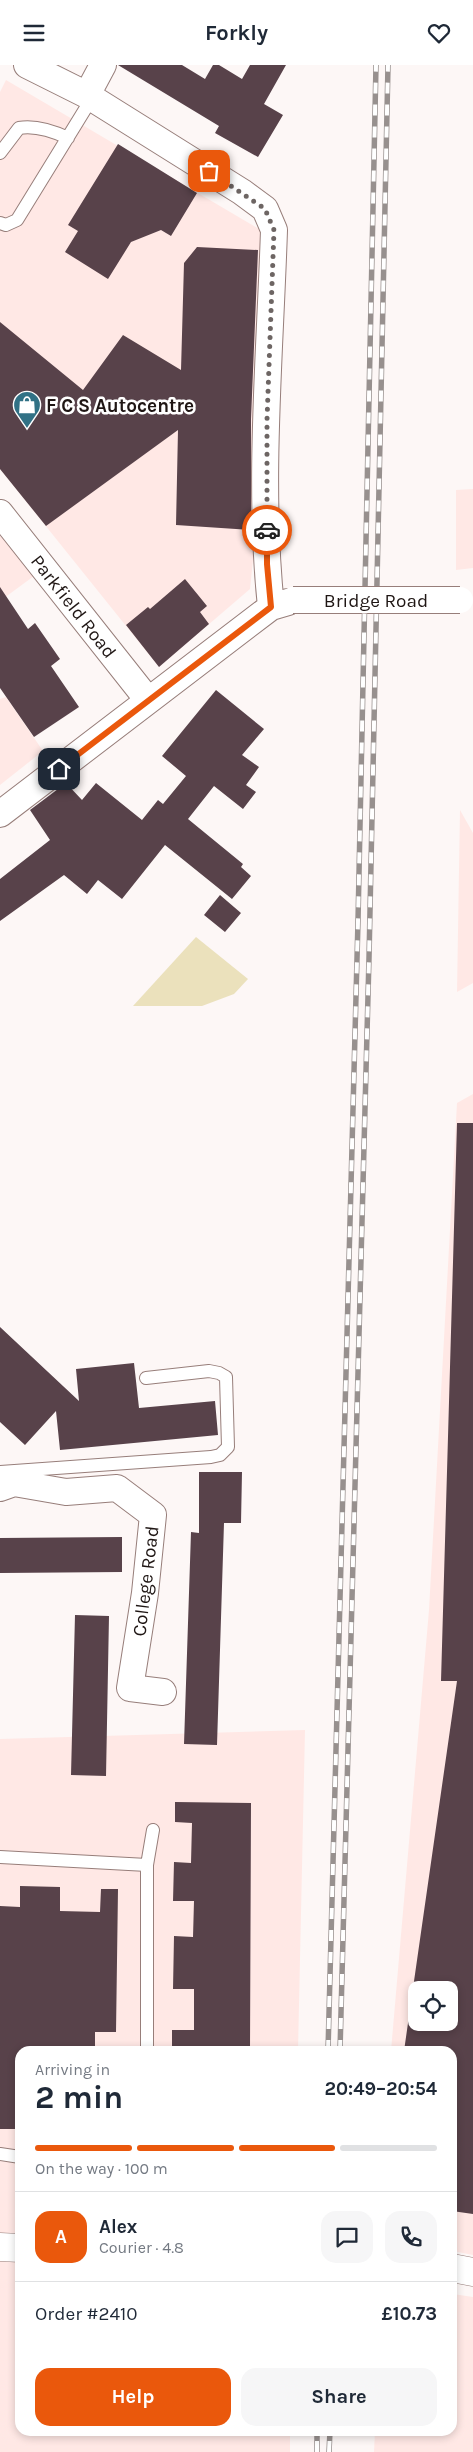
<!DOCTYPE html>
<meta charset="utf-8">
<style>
body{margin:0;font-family:Karla,sans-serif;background:#f6f6f7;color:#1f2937;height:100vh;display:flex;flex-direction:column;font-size:19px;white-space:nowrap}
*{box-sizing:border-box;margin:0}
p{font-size:16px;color:#747a83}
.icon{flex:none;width:28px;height:28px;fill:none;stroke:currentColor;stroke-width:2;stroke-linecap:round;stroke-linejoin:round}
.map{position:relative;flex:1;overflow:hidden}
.sheet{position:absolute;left:15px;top:1981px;width:442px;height:390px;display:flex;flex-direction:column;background:#fff;border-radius:15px;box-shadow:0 2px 8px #0003}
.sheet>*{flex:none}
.controls{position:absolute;left:408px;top:1916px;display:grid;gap:10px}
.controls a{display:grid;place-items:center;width:50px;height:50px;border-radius:10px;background:#fff;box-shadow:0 2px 8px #0003;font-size:25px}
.pin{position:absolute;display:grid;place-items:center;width:42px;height:42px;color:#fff;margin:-21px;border-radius:10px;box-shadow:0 2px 8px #0006}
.courier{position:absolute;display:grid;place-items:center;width:50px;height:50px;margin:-25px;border:4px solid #ea580c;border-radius:50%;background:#fff;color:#222;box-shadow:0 1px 6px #0007}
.overview em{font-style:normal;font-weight:700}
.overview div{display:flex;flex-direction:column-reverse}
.overview{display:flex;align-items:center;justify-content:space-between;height:85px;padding:0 20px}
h1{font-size:32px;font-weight:700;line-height:38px}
.bar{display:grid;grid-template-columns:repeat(4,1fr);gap:8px 5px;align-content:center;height:60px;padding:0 20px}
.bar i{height:6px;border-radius:4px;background:#e0e1e3}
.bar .active{background:#ea580c}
.bar p{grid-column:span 4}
.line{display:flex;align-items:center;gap:12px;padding:0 20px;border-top:1px solid #e0e1e3}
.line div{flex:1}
.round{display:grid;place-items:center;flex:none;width:52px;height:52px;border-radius:15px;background:#f6f6f7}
.action{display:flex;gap:10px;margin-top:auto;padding:10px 20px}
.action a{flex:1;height:58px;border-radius:15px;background:#ea580c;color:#fff;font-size:20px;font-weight:700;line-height:58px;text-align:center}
.action a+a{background:#f6f6f7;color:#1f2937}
header{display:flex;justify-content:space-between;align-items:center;height:65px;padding:0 20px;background:#fff;font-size:22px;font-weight:700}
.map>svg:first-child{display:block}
.built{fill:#ffe8e5;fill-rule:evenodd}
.green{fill:#ebe1bc}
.building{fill:#58424a;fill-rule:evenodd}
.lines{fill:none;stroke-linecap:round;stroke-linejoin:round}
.service-casing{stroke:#977e7a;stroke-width:14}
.minor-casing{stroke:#977e7a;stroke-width:28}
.secondary-casing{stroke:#977e7a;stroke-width:29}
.service{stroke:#fff;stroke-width:12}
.minor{stroke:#fff;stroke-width:26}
.secondary{stroke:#fff;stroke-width:28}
.rail-casing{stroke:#97908e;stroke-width:5.5}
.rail{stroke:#fff;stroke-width:4;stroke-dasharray:11;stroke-linecap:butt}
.minor-bridge-casing{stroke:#977e7a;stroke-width:28;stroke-linecap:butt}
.minor-bridge{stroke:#fff;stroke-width:26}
.done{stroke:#6d6563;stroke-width:5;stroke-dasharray:0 9}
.route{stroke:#ea580c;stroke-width:6}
.labels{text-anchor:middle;stroke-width:5;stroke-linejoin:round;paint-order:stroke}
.poi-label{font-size:19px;font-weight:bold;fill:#1f1614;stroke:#fff;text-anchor:start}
.street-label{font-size:19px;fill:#1f1614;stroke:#fff}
</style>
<header><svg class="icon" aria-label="menu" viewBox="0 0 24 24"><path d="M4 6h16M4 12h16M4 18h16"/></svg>Forkly<svg class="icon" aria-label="heart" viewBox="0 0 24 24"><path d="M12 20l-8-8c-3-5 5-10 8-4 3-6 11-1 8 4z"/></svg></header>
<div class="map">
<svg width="473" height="2387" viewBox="0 0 473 2387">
<rect width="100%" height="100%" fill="#fdf7f6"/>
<path class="built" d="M6,15l258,152 -8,298 -6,59 -91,78 -159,-198v-377z
M473,424v79l-17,2v-80z
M0,469l34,42 -34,25z
M6,632l37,54 -43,34v-86z
M460,745l13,23v150l-16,9z
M473,1029v1161l-20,-4 -1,-200h-61l38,-441 28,-507zM416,1925h33v33h-33z
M305,1665l-7,321h-278v380h270v21h-290v-713z
M453,2229l20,3v155h-99l1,-21h77z"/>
<path class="green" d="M196,872l52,42 -14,15 -32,12h-69z"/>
<path class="building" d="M118,0h64l23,14 8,-14h6l23,14 8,-14h36l-22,39 19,11 -25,42 -43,-24 4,-7z
M118,79l79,49 -26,43 -10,-6 -30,12 -23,37 -43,-27 13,-21 -10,-6z
M197,182l61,3 -7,169v111l-75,-5 2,-95 -132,96 -46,-57v-147l83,68 40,-55 58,35 3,-107z
M185,514l22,27 -7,6 9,12 -50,43 -33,-42 22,-18 2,2z
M0,522l28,42 7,-6 25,36 -9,7 28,41 -45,30 -34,-49z
M216,625l48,39 -22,26 17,12 -13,18 10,7 -13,17 -29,-23 -26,33 55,45 -2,3 10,9 -19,23 -67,-54 -43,54 -24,-19 -11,14 -23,-19 -64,46v-42l50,-39 -20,-30 36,-27 16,17 14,-17 46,37 16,-20 5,4 23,-28 -24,-20z
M220,830l21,18 -16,19 -21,-17z
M457,1058h16v1091l-21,-3v-160h-48l53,-370h-16zM416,1925h33v33h-33z
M0,1262l79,74 -3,-32 58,-6 5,45 76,-7 3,34 -158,15 -4,-39 -31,34 -25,-23z
M199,1407h43l-1,51h-17l-7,222 -33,-1 7,-212 8,1z
M122,1472v35l-122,1v-35z
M75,1550l34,1 -3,160 -35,-1z
M175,1737l76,1 -1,248h-78v-21h22v-41h-21l1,-53 19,1 1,-36h-21l1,-39 17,1 1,-40 -17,-1z
M20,1821l40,1v24l40,1 1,-23h17l-2,143h-21v19h-75v78h-20v-223l20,1z"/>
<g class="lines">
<defs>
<path id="service" d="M0,88l19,-25c17,-3 34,3 49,10
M0,158l6,2 11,-5 75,-122
M0,1407l211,-15 9,-2 8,-8 -2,-70 -7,-4 -10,-2 -63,7
M0,1792l147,8
M147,1986v-186l6,-35
M0,2089l20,3"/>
<path id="minor" d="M27,0l60,30 155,97 23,17 9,21c-4,124 -16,254 -3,377
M87,30l16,-30
M0,448l148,187
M0,749l271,-207 17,-5
M0,1423l14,-5 52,9 51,-4 36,27 -8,78 -15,95 33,4"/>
<path id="secondary" d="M0,2182l20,1
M452,2203l21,4"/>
</defs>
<use href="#service" class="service-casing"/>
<use href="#minor" class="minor-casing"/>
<use href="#secondary" class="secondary-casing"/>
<use href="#service" class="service"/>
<use href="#minor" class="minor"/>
<use href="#secondary" class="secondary"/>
<defs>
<path id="rail" d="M328,1986l30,-1130 18,-856
M340,1986l29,-1093 19,-893
M317,2387v-21
M329,2387l1,-21"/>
</defs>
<use href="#rail" class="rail-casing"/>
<use href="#rail" class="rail"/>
<defs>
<path id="minor-bridge" d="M293,535h167"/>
</defs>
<use href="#minor-bridge" class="minor-bridge-casing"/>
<use href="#minor-bridge" class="minor-bridge"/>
</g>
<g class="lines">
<path class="done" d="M209,106l56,38 9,21 -7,190v110"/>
<path class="route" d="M59,704l212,-162 -4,-43v-34"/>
</g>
<defs>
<symbol id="shop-pin" viewBox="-11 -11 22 30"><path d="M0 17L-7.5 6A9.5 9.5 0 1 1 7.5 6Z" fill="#317185" stroke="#fff"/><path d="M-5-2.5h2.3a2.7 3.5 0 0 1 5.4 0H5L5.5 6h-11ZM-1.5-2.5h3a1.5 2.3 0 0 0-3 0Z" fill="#fff"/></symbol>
</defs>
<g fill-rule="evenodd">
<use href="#shop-pin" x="11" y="324" width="32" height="43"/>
</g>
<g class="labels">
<g class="poi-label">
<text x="46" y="347">F C S Autocentre</text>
</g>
<g class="street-label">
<text x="376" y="542">Bridge Road</text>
<text transform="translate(74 541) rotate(52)" y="7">Parkfield Road</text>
<text transform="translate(145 1516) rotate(-83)" y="7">College Road</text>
</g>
</g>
</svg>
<div class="controls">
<a><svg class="icon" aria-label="locate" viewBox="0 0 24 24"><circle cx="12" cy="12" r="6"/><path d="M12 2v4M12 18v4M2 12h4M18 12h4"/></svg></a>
</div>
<div class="pin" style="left:209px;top:106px;background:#ea580c"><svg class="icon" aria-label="bag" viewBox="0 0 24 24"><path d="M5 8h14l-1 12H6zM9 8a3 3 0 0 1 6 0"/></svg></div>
<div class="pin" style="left:59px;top:704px;background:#1f2937"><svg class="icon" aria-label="home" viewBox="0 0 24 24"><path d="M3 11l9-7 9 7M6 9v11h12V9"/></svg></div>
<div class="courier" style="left:267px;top:465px"><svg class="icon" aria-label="car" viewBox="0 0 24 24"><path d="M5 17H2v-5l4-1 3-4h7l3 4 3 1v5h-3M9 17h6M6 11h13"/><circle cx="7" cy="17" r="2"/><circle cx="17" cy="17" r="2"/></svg></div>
<section class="sheet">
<div class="overview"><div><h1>2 min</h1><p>Arriving in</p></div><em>20:49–20:54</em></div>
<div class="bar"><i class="active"></i><i class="active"></i><i class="active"></i><i></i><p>On the way · 100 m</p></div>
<div class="line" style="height:90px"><b class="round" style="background:#ea580c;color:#fff">A</b><div><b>Alex</b><p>Courier · 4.8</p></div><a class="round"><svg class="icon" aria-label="chat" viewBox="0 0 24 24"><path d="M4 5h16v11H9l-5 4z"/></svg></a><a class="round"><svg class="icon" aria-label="phone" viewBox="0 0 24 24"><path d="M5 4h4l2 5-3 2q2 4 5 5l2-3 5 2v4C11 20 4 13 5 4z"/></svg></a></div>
<div class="line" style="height:65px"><div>Order #2410</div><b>£10.73</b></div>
<div class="action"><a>Help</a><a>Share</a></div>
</section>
</div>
